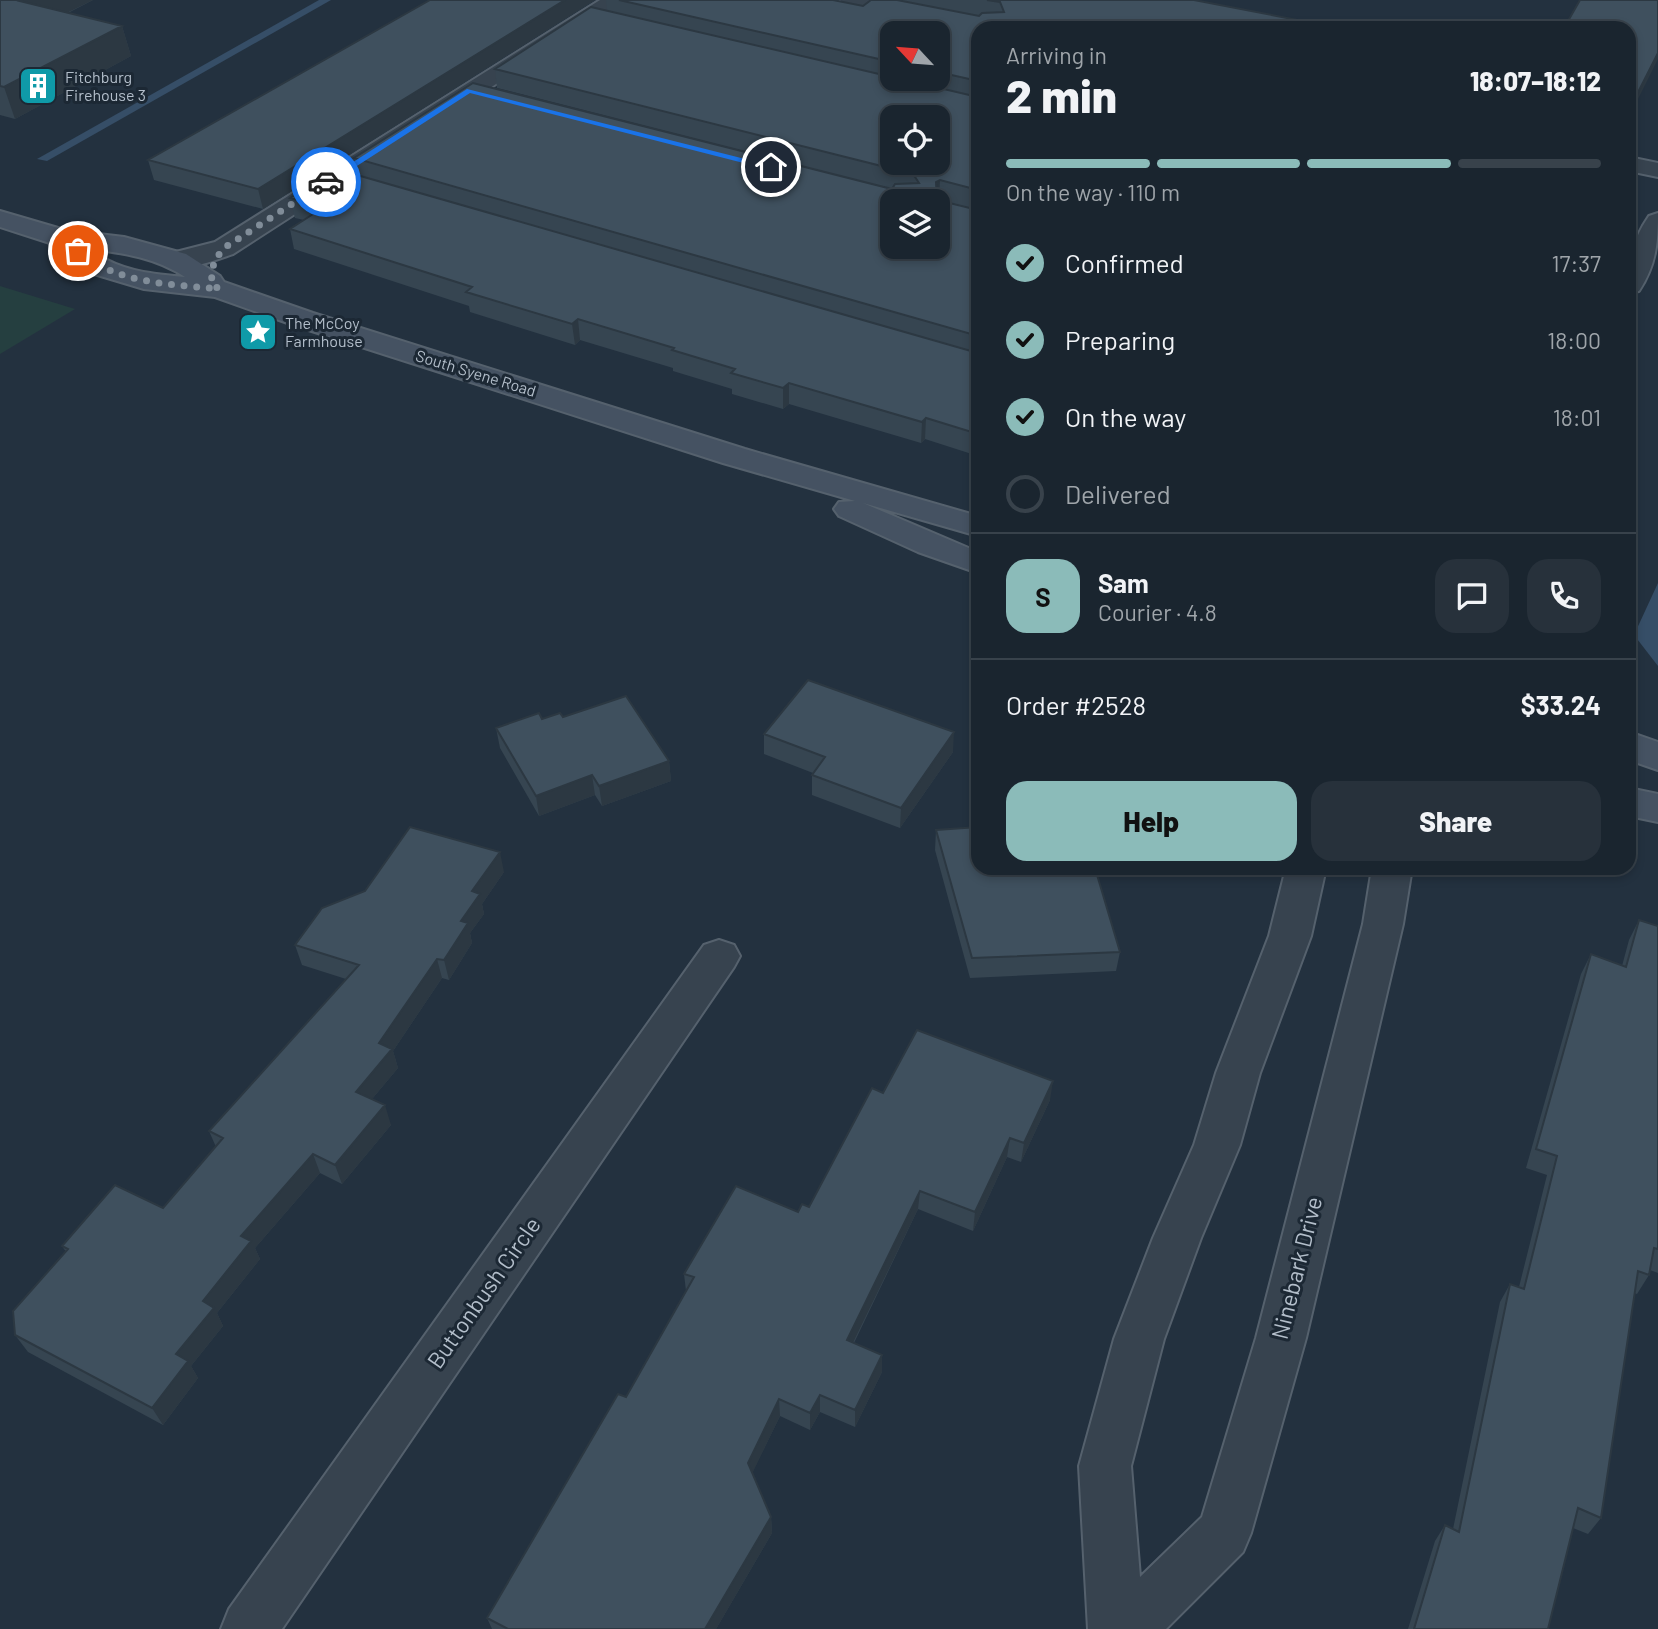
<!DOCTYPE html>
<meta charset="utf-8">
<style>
body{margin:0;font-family:Barlow,sans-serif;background:#27313b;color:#f1f3f6;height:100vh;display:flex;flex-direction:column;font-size:26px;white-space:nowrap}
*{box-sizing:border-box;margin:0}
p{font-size:23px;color:#9fa5aa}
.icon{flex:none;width:38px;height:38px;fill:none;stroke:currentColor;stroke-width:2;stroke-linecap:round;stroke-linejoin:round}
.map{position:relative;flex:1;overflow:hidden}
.drawer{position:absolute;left:971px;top:21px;width:665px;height:854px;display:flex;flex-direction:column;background:#1a252f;border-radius:21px;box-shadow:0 4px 10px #0003,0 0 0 2px #38424b}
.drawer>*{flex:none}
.needle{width:46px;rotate:296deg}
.fabs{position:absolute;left:880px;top:21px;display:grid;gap:14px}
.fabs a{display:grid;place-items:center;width:70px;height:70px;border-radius:14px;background:#1a252f;box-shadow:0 4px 10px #0003,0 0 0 2px #38424b;font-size:35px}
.pin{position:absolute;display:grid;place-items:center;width:60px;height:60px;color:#fff;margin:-30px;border:4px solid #fff;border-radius:50%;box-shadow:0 2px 7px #0007}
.courier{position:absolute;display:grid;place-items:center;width:70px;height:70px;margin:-35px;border:5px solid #1a73e8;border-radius:50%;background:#fff;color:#222;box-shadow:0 2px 9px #0007}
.overview em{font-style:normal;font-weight:800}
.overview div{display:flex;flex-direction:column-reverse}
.overview{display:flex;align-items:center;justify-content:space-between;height:119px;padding:0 35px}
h1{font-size:46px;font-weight:800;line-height:52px}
.bar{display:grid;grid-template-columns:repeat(4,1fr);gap:10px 7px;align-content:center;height:84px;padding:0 35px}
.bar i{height:9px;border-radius:5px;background:#38424b}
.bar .selected{background:#8bbbb9}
.bar p{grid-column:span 4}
.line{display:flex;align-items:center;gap:18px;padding:0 35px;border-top:2px solid #38424b}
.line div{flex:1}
.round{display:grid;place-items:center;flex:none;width:74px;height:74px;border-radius:21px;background:#27313b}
ol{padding:0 35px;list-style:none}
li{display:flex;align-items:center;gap:21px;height:77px}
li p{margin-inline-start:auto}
li .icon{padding:7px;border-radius:50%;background:#8bbbb9;color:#111;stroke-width:4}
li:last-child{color:#9fa5aa}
li i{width:38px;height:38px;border:4px solid #38424b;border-radius:50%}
.action{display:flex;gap:14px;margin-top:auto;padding:14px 35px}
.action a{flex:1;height:80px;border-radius:21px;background:#8bbbb9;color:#111;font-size:28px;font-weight:800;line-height:80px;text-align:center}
.action a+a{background:#27313b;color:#f1f3f6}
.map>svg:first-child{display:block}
.green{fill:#253f40}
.water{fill:#364e67}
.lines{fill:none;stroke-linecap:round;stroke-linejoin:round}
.stream{fill:#364e67;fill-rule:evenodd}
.street-casing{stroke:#55616d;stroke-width:4}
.secondary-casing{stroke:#55616d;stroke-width:4}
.street{fill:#37434f;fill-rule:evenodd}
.secondary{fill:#455262;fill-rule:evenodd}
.wall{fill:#364551;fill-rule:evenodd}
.shaded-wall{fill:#2c3842}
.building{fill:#3f505e;stroke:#2c3842;stroke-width:2;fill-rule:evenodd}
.route{fill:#1a73e8}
.done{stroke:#818d99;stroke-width:7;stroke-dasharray:0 12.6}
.labels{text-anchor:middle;stroke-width:6;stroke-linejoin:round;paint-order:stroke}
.far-poi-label{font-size:16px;fill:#b3beca;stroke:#1c2834;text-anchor:start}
.far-street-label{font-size:16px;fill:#b3beca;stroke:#1c2834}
.near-street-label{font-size:23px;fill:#b3beca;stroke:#1c2834}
</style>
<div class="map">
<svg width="1658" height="1629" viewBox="0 0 1658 1629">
<rect width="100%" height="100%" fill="#23313f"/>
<path class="green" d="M0,286l75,23 -75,45z"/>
<path class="water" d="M1658,583v83l-24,-31z"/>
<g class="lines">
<path class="stream" d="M319,0h12l-284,161 -10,-2z"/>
<defs>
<path id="street" d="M600,0h26l-393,254c-21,7 -43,17 -65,12l-4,-6 4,-6 47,-12z
M840,0h43l107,21 8,2 3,5h-23v4l-127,-26 -7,-2z
M1629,157l29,6v14l-29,-6z
M1658,213c0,30 -2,52 -19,78l-10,2c0,-31 2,-51 20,-77z
M1286,868h40l-15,68 -51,137 -20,72 -39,93 -37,101 -33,127 9,111 62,-60 54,-179 107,-414 9,-56h40l-9,56 -97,414 -55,195 -8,19 -77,77h-78l-9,-163 35,-127 39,-101 41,-93 22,-72 53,-137z
M719,940l15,5 6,11 -6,11 -452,662h-61l8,-20 475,-664z"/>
<path id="secondary" d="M0,211l65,19 59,7 62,17 34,22 4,6 89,31 432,136 233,67v20l-115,-33 115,49v21l-60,-21 -79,-36 -5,-7 5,-7 16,-1 -132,-38 -430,-138 -78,-28 -71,-8 -60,-18 -31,-27 -53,-17zM91,249c33,4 65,9 94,28 -32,-3 -69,-6 -94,-28z
M1629,732l29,10v28l-29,-10z
M1629,788l29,6v28l-29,-6z"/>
</defs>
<use href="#street" class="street-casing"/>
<use href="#secondary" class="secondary-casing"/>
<use href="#street" class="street"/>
<use href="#secondary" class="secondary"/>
</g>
<path class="wall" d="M0,0h93l-25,13 54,13 9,30 -116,63 -15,-4z
M430,0h165l-332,209 -109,-29 -6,-20z
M606,0h227l30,6 8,-6h323l-216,28v182l-40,-10 40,10v246l-53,-17 -4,4 -132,-39 -6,5 -51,-15v-5l-59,-18v-3l-93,-28 -5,5 -105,-33 -1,-6 -175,-57 -4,-20 14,-9 -9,-2 -5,-20 67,-23 -3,-17 538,31 -395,-101 -2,-19 112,-58zM892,33h46v46h-46z
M563,717l106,44 2,20 -69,25 -7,-11 -56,21 -39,-68 -4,-20 46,-9z
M764,734l189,18 -53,76 -88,-33v-20l1,-2 -49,-19z
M936,830l184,122 -4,19 -146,7 -35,-128z
M504,872l-22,32 2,10 -14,19 2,10 -23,37 -7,-2 -49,73 5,17 -26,31 19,26 -49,59 -22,-11 -65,75 5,11 -43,54 6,13 -32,40 7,12 -35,47 -135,-73 -13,-17 51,-83 -4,-6 101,-38 53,-61 -7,-16 137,-152 -44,-14 -7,-20z
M1639,920l19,6v347l-8,-3 -1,5 -12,19 -3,-1 -33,225 -13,16 -15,-6 -25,101h-140l27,-88 10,-16 8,4 47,-227 10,-18 9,3 28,-112 -21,-7 55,-194 10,-20 31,12 7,-26z
M883,1093l167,7 -29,62 -14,-5 -34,74 -55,-22 -64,134 28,12v17l-27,55 -35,-15 -10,18 -30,-14 -28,57 19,44 1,16 -56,96h-224l-5,-11 139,-221 60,-106 -2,-17 114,-62 11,-5z"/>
<path class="shaded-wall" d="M23,0h70l-63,31 -10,-30z
M565,0h30l-332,209 -5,-20z
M122,26l9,30 -116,63 -11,-32z
M1658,53v6l-29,58v-7z
M940,180l-1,19 -3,2v-19z
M578,319l2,21 -5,5 -3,-21z
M789,383v21l-6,5v-21z
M926,418l-1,21 -4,4 1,-21z
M954,732l-1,20 -53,76 1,-20z
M669,761l2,20 -69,25 -3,-20z
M592,775l3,20 -56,21 -3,-20z
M500,852l4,20 -22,32 2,10 -14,19 2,10 -23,37 -5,-20 28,-69z
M437,959l5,19 -49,73 5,17 -36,43 -6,-19 23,-49z
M1053,1081l-3,19 -29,62 3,-19z
M385,1105l6,20 -49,59 -7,-19z
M1010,1138l-3,19 -34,74 2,-19z
M313,1154l7,19 -65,75 5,11 -43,54 6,13 -32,40 7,12 -35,47 -11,-17 24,-54 27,-53 38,-65z
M920,1191l-2,18 -72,148 1,-17z
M882,1355v17l-27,55v-17z
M820,1395v17l-10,18v-17z
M779,1399l1,17 -31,64 -1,-17z
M771,1517l1,16 -56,96h-11z"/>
<path class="building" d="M0,0h23l-3,1 102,25 -118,61 -4,-1z
M430,0h135l-307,189 -110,-29z
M619,0h214l30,6 8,-6h26l82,16 3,-3 22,-1 -4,-10 -13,-2h207l145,28h-361v53l-40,-9v-39h-46v29z
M1580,0h78v53l-29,57v-82h-65z
M591,7l301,70v2h9l77,18v93l-38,-10 -4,2 1,18 41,10v126l-624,-178 119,-75 419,106 3,-5 24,-1 -6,-9 -418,-105zM892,117h46v46h-46zM892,201h46v46h-46z
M336,169l642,184v81l-52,-16 -4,4 -133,-39 -6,5 -52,-15 4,-4 -63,-19 2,-2 -96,-29 -6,5 -106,-32 6,-5 -182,-58 34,-22 -34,-9z
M808,680l146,52 -53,76 -89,-33 13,-18 -61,-23z
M626,696l43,65 -70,25 -7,-11 -56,21 -40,-68 43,-15 3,6 18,-6 3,4z
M410,827l90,25 -28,39 8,3 -19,27 7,2 -24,37 -7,-1 -58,84 13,6 -36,43 29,13 -50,60 -22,-11 -72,82 10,5 -48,60 11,7 -38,46 12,7 -36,47 -137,-73 -2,-24 55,-62 -6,-3 53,-61 48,23 60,-70 -14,-7 150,-166 -64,-20 27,-37 43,-17z
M978,827v41h117l25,84 -148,6 -36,-128z
M1639,920l19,6v323l-4,-1 -5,27 -11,-4 -37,247 -23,-10 -30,121h-134l31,-104 14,7 51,-248 14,5 33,-133 -21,-7 55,-195 35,13z
M917,1030l136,51 -29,62 -14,-5 -35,74 -55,-21 -73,149 35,15 -27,55 -35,-15 -10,18 -31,-14 -31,64 23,54 -66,112h-197l-21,-11 131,-224 8,3 68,-120 -10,-3 52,-88 62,26 4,-8 7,3 63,-119 11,5z"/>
<path class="route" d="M467,89l306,77 1,1 -3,3 -301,-77 -141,91 -7,-2z"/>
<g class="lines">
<path class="done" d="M78,251c38,33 93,33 141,38l-8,-6 3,-22 10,-13 102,-66"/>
</g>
<defs>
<symbol id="building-square" viewBox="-11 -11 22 22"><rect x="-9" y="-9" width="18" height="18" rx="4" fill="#0f9aa8" stroke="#1c2834"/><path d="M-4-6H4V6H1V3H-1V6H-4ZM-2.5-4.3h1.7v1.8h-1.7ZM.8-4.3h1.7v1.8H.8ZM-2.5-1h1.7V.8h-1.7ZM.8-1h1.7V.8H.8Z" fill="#fff"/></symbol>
<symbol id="sight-square" viewBox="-11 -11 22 22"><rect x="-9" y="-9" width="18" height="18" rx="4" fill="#0f9aa8" stroke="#1c2834"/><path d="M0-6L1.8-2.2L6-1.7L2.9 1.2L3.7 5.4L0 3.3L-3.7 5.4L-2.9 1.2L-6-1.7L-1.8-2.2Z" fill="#fff"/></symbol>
</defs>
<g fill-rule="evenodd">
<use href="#building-square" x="16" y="64" width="44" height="44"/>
<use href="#sight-square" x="236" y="310" width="44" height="44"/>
</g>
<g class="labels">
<g class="far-poi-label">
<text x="65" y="83">Fitchburg<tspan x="65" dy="18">Firehouse 3</tspan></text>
<text x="285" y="329">The McCoy<tspan x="285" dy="18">Farmhouse</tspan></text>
</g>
<g class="far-street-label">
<text transform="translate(476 373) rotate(17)" y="6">South Syene Road</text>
</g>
<g class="near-street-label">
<text transform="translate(1297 1268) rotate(-76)" y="8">Ninebark Drive</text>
<text transform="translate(484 1293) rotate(-55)" y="8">Buttonbush Circle</text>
</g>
</g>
</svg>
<div class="fabs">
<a><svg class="needle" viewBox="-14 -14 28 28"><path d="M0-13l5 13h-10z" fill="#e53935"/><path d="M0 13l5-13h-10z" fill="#9fa5aa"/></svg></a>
<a><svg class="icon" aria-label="locate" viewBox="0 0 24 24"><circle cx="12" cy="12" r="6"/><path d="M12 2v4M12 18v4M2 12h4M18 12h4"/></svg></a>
<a><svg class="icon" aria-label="layers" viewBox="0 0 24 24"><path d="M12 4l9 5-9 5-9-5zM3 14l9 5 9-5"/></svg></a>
</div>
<div class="pin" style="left:78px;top:251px;background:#ea580c"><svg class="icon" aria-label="bag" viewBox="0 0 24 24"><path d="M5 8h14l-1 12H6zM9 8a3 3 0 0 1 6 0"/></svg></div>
<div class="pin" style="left:771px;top:167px;background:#1f2937"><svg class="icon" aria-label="home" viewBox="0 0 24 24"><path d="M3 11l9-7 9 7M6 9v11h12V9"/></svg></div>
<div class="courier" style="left:326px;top:182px"><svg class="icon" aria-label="car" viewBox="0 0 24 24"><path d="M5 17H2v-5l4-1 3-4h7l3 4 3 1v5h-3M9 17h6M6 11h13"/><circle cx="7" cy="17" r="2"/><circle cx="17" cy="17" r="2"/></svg></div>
<section class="drawer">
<div class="overview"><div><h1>2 min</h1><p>Arriving in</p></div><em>18:07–18:12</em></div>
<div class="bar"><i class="selected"></i><i class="selected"></i><i class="selected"></i><i></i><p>On the way · 110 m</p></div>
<ol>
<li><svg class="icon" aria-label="check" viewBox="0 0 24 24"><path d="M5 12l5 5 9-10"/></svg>Confirmed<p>17:37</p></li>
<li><svg class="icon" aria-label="check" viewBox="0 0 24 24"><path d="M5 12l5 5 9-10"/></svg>Preparing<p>18:00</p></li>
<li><svg class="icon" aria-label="check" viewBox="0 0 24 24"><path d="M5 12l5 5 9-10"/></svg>On the way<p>18:01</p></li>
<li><i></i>Delivered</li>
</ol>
<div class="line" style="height:126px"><b class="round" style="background:#8bbbb9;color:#111">S</b><div><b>Sam</b><p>Courier · 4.8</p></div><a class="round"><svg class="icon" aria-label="chat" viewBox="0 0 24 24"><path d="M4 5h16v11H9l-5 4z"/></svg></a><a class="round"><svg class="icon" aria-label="phone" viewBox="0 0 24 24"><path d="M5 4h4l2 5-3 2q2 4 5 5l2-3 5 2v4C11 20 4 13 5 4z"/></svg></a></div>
<div class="line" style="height:91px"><div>Order #2528</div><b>$33.24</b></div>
<div class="action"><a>Help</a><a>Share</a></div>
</section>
</div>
